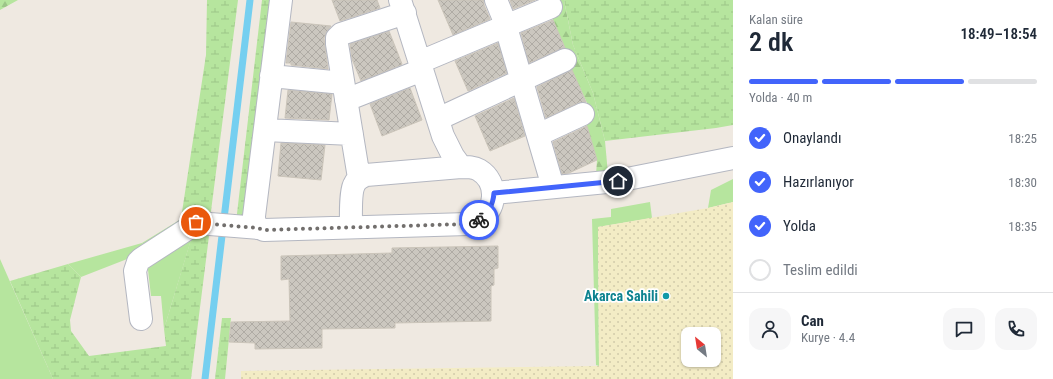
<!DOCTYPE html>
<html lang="tr">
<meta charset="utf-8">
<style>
body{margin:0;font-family:"Roboto Condensed",sans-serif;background:#f6f6f7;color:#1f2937;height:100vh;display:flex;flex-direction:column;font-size:15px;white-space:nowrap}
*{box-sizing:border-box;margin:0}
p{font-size:13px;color:#747a83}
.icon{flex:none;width:22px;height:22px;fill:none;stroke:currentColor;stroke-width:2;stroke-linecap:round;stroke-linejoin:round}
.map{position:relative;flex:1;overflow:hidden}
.details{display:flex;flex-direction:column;background:#fff;width:320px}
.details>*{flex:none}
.needle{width:26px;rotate:330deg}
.controls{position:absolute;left:681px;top:327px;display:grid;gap:8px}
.controls a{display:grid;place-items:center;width:40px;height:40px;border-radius:8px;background:#fff;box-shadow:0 1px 3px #0004;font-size:20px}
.pin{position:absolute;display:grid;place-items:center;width:34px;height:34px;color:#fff;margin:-17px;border:2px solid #fff;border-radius:50%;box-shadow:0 1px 4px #0007}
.courier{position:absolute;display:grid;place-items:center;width:40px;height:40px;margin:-20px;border:3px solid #4264fb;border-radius:50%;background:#fff;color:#222;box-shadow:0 1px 5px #0007}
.head em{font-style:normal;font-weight:600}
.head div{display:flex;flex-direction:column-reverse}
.head{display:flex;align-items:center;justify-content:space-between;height:68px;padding:0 16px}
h1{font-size:26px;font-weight:600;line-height:30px}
.bar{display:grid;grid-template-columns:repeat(4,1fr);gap:6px 4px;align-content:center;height:48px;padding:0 16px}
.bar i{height:5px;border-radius:3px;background:#e0e1e3}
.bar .active{background:#4264fb}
.bar p{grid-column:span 4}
.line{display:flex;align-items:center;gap:10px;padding:0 16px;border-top:1px solid #e0e1e3}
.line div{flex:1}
.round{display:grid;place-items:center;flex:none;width:42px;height:42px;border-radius:12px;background:#f6f6f7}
ol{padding:0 16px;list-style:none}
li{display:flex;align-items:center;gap:12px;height:44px}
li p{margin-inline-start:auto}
li .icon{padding:4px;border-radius:50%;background:#4264fb;color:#fff;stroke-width:4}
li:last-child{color:#747a83}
li i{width:22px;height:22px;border:2px solid #e0e1e3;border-radius:50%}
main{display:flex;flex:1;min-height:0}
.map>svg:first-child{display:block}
.grass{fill:#b6e59e}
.forest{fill:url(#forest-firs)}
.wetland{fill:url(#wetland-marsh)}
.sand{fill:url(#sand-dots);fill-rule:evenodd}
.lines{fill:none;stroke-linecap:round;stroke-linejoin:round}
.stream{stroke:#75cff0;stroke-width:7}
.building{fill:url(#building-cross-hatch);stroke:#cbc5ba}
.minor-casing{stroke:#b4b7c1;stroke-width:24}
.minor{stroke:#fff;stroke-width:22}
.done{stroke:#726f6d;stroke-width:4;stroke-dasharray:0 7.2}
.route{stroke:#4264fb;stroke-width:5}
.culture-dot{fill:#0f9aa8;stroke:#fff;stroke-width:1.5}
.labels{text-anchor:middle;stroke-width:3.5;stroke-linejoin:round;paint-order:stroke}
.culture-label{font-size:14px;font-weight:bold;fill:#0d838f;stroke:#fff;text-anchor:end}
</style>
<main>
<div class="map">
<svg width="733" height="379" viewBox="0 0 733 379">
<defs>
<pattern id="forest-firs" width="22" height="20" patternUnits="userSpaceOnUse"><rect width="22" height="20" fill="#b6e59e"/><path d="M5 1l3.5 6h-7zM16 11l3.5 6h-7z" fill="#9dc588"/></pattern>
<pattern id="wetland-marsh" width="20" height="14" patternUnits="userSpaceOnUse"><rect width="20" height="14" fill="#b6e59e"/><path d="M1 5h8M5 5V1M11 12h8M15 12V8" fill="none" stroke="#9dc588"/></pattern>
<pattern id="sand-dots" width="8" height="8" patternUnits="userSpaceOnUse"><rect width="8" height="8" fill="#f3ecc5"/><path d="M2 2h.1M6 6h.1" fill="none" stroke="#d1cbaa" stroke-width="1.8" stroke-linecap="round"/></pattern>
<pattern id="building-cross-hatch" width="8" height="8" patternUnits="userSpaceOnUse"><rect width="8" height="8" fill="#cbc7bf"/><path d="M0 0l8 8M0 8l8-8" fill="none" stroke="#afaba4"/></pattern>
</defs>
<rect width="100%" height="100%" fill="#efe9e1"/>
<path class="grass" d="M733,179v23l-25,6 3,-18z
M650,202l2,16 -54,9 1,139 -3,-1 -4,-146 19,-2v-8z
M194,230l-30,99 -3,-33h-10l-4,-35z
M142,243l4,7 -6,4 -59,23 -13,-13z
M0,259l53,120h-53z"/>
<path class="forest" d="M0,0h18l-18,10z
M552,0h12l9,45 20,48 12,48 3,33 -12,1 1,-15 -12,-40 -2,-15 4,-2 -17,-37 -4,-16 -16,-37z
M182,212l14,3 -50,35 -4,-7 39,-24z"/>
<path class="wetland" d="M207,0h31l-28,219 -28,-7 24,-157z
M262,0h12l-28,222h-10z
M564,0h169v125l-17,3 -111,13 -12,-48 -20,-48z
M195,226l15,2 -19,151h-138l-43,-98 58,-17 13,13 -11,43 1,11 18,25 77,-10 -2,-17z
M222,318h9l-6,61h-10z"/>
<path class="sand" d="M733,202v177h-492v-8l358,-5 -1,-139 110,-19zM688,334h26v26h-26z"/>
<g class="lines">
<path class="stream" d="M205,379l45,-379"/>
</g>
<path class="building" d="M332,0h45l3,8 -40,13z
M438,0h46v5l6,14 -37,16z
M510,0h25l-22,9z
M553,20l12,28 -5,1 -31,14 -8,-30z
M291,22l40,4 -3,4 -4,8 1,8 3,23 -37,-4v-2h-5z
M389,31l13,33 -1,1 -40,16 -9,-22 -2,-15z
M498,43l9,30 -39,18 -13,-30z
M572,70l14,32h-2l-6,1 -32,15 -9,-31z
M410,88l12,32 -40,16 -12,-32z
M288,90l44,4 -3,26 -44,-2z
M514,98l11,38 -35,15 -15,-35z
M587,126l10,34 -28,13 -7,1 -9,-32z
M281,143l44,2 -4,35 -43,-4z
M498,246v22l-4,1v16l-3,1v35l-96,2v5l-73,1v19l-67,1v-6l-26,-1 2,-20 59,-1 -1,-42 -8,1v-24l111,-3v-5z"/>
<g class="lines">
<defs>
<path id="minor" d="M281,0l-27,216c0,7 2,11 10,14l204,-6c3,-1 6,-1 9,-3 20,-9 22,-39 2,-51 -5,-3 -11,-3 -18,-3l-95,8c-5,2 -10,5 -12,10 -4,8 -3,32 -3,42
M400,0l43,136 10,20 8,11
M496,0l7,17 50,170
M420,62l131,-55
M271,76l72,7
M346,100l76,-30
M438,119l127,-59
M265,130l87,4
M538,135l45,-21
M359,178l-22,-134v-6l4,-4 64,-21
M494,193l123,-12 116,-23
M141,319l-6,-48 3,-9 3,-3 48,-31 7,-6 3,-1 11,3 48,4"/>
</defs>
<use href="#minor" class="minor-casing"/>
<use href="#minor" class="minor"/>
</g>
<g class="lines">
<path class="done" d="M196,222l3,-1 11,3 48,4 6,2 204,-6 9,-2 2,-2"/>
<path class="route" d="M479,220c10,-7 14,-15 15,-27l124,-12"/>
</g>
<circle class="culture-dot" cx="666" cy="296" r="4"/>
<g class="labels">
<g class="culture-label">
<text x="658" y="301">Akarca Sahili</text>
</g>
</g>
</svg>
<div class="controls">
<a><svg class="needle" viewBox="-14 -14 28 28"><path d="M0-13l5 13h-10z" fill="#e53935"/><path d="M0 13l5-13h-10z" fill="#747a83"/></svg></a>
</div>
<div class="pin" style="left:196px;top:222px;background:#ea580c"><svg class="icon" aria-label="bag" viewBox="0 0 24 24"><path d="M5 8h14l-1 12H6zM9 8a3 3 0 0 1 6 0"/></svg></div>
<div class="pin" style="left:618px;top:181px;background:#1f2937"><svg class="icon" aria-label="home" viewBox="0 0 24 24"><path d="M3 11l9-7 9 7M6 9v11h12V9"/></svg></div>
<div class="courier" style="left:479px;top:220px"><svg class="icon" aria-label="bike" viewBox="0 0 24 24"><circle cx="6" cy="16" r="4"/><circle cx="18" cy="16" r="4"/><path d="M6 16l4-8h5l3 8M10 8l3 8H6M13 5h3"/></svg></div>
</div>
<section class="details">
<div class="head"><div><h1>2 dk</h1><p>Kalan süre</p></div><em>18:49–18:54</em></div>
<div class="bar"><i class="active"></i><i class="active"></i><i class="active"></i><i></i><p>Yolda · 40 m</p></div>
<ol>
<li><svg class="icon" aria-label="check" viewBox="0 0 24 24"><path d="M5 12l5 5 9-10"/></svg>Onaylandı<p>18:25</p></li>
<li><svg class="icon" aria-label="check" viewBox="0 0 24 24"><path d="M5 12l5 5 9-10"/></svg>Hazırlanıyor<p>18:30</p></li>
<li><svg class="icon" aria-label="check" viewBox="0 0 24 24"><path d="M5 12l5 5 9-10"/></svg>Yolda<p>18:35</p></li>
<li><i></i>Teslim edildi</li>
</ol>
<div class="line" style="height:72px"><a class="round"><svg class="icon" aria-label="person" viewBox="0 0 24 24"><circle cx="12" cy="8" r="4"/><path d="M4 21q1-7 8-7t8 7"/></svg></a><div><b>Can</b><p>Kurye · 4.4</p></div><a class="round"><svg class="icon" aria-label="chat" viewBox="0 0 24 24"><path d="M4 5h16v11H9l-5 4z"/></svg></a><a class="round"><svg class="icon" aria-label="phone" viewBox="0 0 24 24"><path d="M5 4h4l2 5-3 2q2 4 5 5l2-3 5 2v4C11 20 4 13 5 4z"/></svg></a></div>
</section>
</main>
